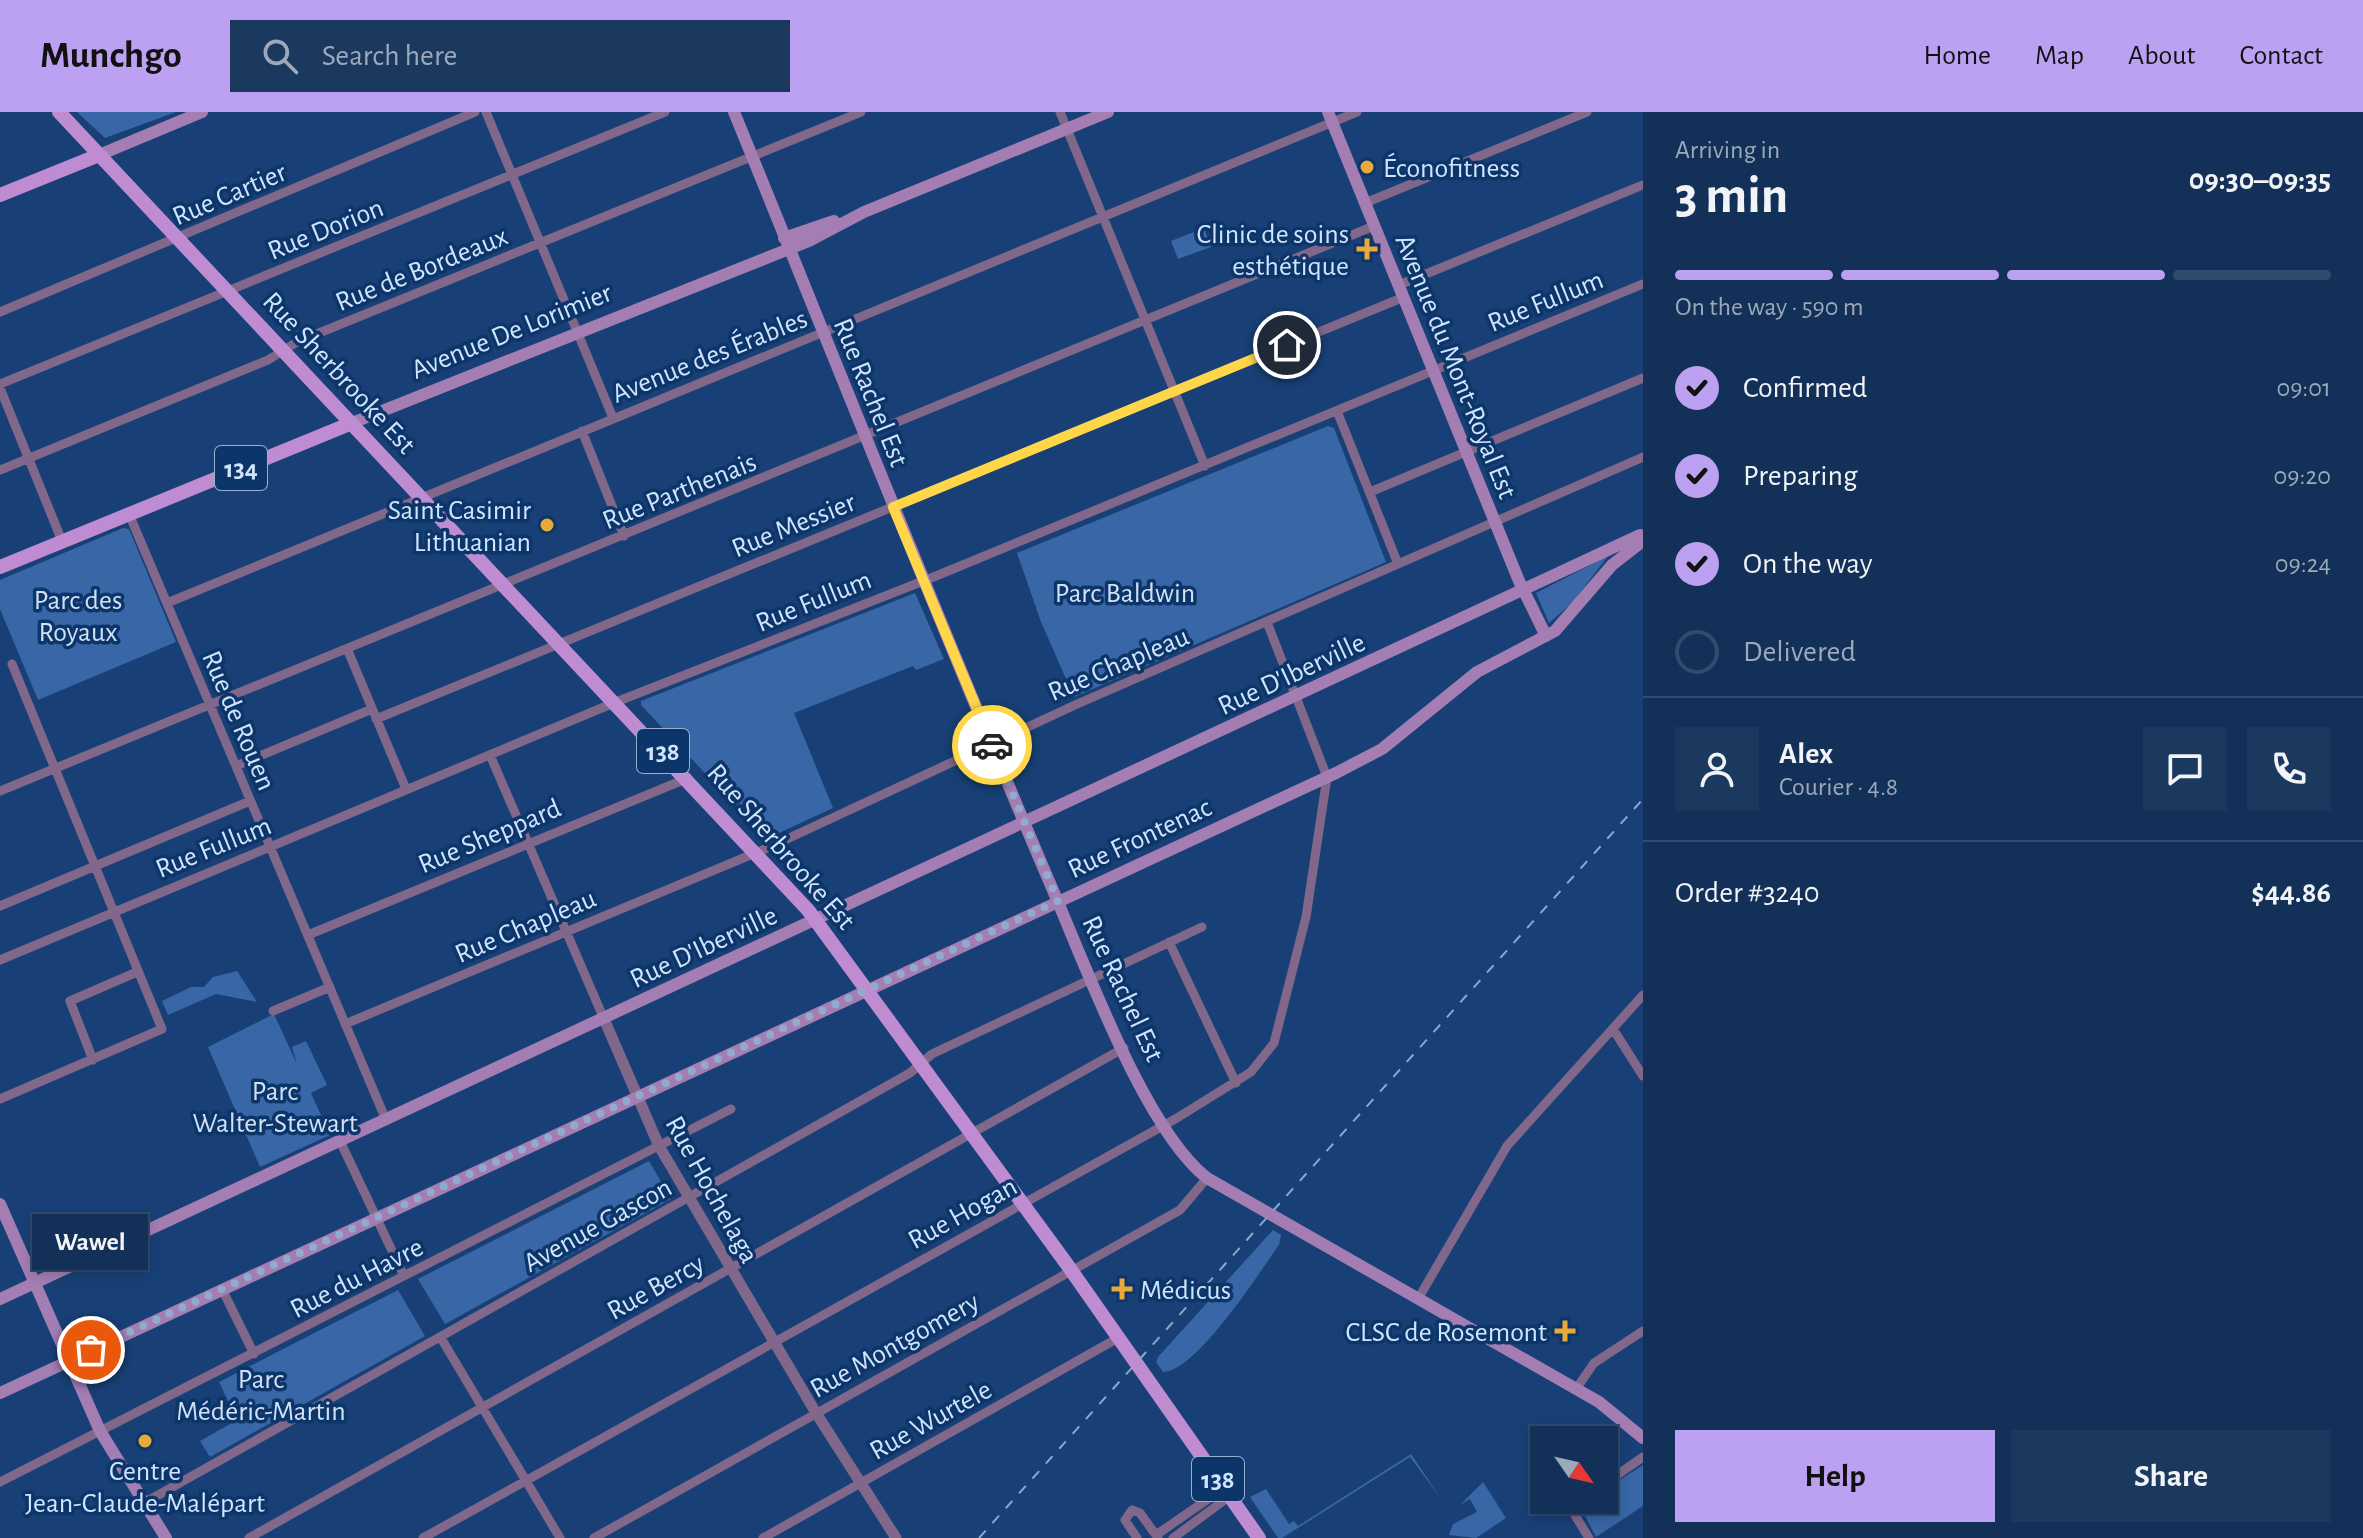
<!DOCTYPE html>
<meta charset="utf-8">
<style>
body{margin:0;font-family:"Alegreya Sans",sans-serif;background:#1b385e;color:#f1f3f6;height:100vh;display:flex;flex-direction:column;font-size:30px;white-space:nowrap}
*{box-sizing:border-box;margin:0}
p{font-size:26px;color:#9ca9ba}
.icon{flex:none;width:44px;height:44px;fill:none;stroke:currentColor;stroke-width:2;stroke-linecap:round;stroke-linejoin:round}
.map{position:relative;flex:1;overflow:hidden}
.sheet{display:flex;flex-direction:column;background:#123058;width:720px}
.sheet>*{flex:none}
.needle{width:52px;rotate:124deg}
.controls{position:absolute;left:1530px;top:1314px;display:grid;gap:16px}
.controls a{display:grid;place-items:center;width:88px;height:88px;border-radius:0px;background:#123058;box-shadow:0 4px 12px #0003,0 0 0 2px #314b6e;font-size:40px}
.pin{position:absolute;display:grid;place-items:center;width:68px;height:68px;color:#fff;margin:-34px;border:4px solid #fff;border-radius:50%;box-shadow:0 2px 8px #0007}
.courier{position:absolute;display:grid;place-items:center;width:80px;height:80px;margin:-40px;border:6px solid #ffd54a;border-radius:50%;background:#fff;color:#222;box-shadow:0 2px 10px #0007}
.bubble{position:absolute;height:56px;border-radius:0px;background:#123058;box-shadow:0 4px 12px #0003,0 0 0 2px #314b6e;font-size:26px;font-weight:700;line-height:56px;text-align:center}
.head em{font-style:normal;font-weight:700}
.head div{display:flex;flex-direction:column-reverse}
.head{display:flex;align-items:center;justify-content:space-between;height:136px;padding:0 32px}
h1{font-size:52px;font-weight:700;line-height:60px}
.bar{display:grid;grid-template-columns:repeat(4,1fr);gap:12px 8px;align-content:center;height:96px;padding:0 32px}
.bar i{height:10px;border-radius:6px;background:#314b6e}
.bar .on{background:#bca0f2}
.bar p{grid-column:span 4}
.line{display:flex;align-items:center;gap:20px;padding:0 32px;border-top:2px solid #314b6e}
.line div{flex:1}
.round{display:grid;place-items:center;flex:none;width:84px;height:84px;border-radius:0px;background:#1b385e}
ol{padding:0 32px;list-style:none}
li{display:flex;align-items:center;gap:24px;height:88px}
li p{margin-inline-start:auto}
li .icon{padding:8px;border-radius:50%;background:#bca0f2;color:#111;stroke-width:4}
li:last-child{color:#9ca9ba}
li i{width:44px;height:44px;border:4px solid #314b6e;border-radius:50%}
.button{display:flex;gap:16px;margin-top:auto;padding:16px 32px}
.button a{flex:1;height:92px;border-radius:0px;background:#bca0f2;color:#111;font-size:32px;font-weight:700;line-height:92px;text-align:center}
.button a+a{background:#1b385e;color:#f1f3f6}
header{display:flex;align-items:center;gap:48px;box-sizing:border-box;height:112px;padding:0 40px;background:#bca0f2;color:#111}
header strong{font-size:38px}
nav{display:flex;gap:44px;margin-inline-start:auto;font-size:28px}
.search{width:560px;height:72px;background:#1b385e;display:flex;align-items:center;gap:20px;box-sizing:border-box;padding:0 28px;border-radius:0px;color:#9ca9ba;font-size:30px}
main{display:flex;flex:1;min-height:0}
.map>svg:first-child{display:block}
.green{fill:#3866a6}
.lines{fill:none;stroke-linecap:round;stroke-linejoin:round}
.minor{stroke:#81688a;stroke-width:9}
.tertiary{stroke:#81688a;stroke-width:11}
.secondary{stroke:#a47db3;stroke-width:12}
.primary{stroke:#bf8cd2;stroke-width:14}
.rail{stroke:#8da7cc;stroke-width:2;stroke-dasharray:10 10;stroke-linecap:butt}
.done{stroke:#90abce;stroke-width:8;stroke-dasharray:0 14.4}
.route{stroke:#ffd54a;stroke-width:10}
.poi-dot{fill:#eaaa39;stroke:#0c356a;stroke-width:3}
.labels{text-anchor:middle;stroke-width:7;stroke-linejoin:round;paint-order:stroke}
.shield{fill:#0c356a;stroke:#96b0d2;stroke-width:2}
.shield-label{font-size:26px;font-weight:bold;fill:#d1e4fe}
.poi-label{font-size:28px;fill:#d1e4fe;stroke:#0c356a;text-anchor:end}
.street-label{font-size:28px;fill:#d1e4fe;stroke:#0c356a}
.park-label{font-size:28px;fill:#d2e0f5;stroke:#0c356a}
</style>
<header>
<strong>Munchgo</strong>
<div class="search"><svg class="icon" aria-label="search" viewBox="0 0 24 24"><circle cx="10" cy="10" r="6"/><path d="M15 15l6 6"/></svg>Search here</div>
<nav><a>Home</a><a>Map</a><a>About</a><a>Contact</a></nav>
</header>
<main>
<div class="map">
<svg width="1643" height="1426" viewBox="0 0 1643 1426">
<rect width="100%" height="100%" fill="#184076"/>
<path class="green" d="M77,0h99l-71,26z
M1204,116l7,19 -33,12 -7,-18z
M1328,314l6,2 52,134 -312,135 -33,-75 -24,-69z
M123,416l6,1 47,113 -138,58 -38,-91v-29z
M1608,444l-36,47 -23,20 -13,-30z
M915,481l29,66 -28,11 -3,-4 -119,47 39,95 -63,29 -6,-1 -123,-131v-4z
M237,859l20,31 -41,-8 -48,21 -6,-14 29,-14h13l9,-10z
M274,902l23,50 -5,-17 14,-6 21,44 -16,8 19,42 -70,32 -52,-120z
M649,1049l22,38 -226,125 -27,-45z
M1273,1118l8,5 -2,10c-20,28 -83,127 -116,127l-7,-10 2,-5z
M398,1178l27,46 -215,121 -10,-16 37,-21 -18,-38z
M1411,1342l31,46 -32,-43 -128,81h-4l-28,-41 16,-8 23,35 5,-3 4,5z
M1643,1353v41l-47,31 -15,-29 8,-8h15v-10z
M1483,1370l23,36 -30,20 -27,-3 4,-11 24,-12 -7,-13 -10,6z"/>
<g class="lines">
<path class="minor" d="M486,0l127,306
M1060,0l145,354
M1365,91l222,-91
M1399,173l244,-100
M0,200l475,-200
M0,272l665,-272
M0,276l62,153
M1337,299l61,153
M582,319l42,105
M0,358l268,-110 29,-18 564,-230
M1370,380l273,-114
M129,402l257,606
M167,491l1190,-491
M348,539l58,138
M376,607l1028,-422
M490,643l114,264
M236,654l136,-57
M0,679l1374,-565
M0,794l250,-105
M308,823l380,-157
M1169,830l67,141
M0,848l616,-258 320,-126 707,-292
M273,899l57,-24
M345,912l427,-178 303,-141 568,-248
M1613,917l30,47
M93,948l-23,-59 67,-29
M0,987l162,-70 -150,-365
M340,1029l64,135
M222,1177l32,65
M1418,1187l89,-153 136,-151
M441,1226l119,200
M1576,1277l18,-26 49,-32
M0,1370l731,-373
M1604,1372l39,-27
M1580,1388l-7,6v6l16,26
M144,1391l766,-430 22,-19 270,-127
M1156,1423l55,-38 19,-1
M249,1426l875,-490
M423,1426l754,-420 74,-46 23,-29 32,-126 21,-140 -60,-155
M594,1426l586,-328 27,-32
M763,1426l355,-200
M1137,1426l-12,-18 7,-10 8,3 18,25
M1173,1426l57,-42"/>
<path class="tertiary" d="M604,907l55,127 157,267 80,125"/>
<path class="secondary" d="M734,0c106,259 208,519 318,776 33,76 93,242 155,290l392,224 44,36
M1328,0l191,469 27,55
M99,43l103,-43
M784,126l50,-17
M352,311l457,-182 55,-29 244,-100
M0,1092l100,227 66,107
M0,1187l1640,-764
M0,1281l1336,-620 46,-24 95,-77 78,-41 57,-66 31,-24"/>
<path class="primary" d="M59,0l749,798 258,353 193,275
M0,83l99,-40
M0,455l352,-144"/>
<path class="rail" d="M979,1426l664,-739"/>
</g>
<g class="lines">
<path class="done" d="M91,1238l967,-449 -66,-156"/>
<path class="route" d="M992,633l-99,-238 394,-162"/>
</g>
<g class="poi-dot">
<circle cx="1367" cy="55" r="8"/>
<path d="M1363 125h8v8h8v8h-8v8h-8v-8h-8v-8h8z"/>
<circle cx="547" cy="413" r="8"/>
<path d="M1118 1165h8v8h8v8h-8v8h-8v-8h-8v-8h8z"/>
<path d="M1561 1207h8v8h8v8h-8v8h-8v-8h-8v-8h8z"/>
<circle cx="145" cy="1329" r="8"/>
</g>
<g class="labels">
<g class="shield">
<rect x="215" y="334" width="52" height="44" rx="6"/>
<rect x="637" y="617" width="52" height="44" rx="6"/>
<rect x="1192" y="1345" width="52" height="44" rx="6"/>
</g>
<g class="shield-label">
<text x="241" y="365">134</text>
<text x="663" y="648">138</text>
<text x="1218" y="1376">138</text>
</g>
<g class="poi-label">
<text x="1383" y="65" text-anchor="start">Éconofitness</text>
<text x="1349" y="131">Clinic de soins<tspan x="1349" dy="32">esthétique</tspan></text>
<text x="531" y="407">Saint Casimir<tspan x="531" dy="32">Lithuanian</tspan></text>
<text x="1140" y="1187" text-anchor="start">Médicus</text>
<text x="1547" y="1229">CLSC de Rosemont</text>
<text x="145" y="1368" text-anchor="middle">Centre<tspan x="145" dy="32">Jean-Claude-Malépart</tspan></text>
</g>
<g class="street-label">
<text transform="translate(229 81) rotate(-23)" y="10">Rue Cartier</text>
<text transform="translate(325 116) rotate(-22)" y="10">Rue Dorion</text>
<text transform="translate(421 156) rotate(-22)" y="10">Rue de Bordeaux</text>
<text transform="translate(1545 188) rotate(-22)" y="10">Rue Fullum</text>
<text transform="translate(511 218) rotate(-22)" y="10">Avenue De Lorimier</text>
<text transform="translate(709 243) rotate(-22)" y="10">Avenue des Érables</text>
<text transform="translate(1457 254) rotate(68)" y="10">Avenue du Mont-Royal Est</text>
<text transform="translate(340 260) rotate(47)" y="10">Rue Sherbrooke Est</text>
<text transform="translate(872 280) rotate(68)" y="10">Rue Rachel Est</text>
<text transform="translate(679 378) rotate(-22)" y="10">Rue Parthenais</text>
<text transform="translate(793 412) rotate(-22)" y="10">Rue Messier</text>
<text transform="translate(813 488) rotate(-22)" y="10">Rue Fullum</text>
<text transform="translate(1118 551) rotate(-23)" y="10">Rue Chapleau</text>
<text transform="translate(1291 561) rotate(-25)" y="10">Rue D'Iberville</text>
<text transform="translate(240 608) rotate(67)" y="10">Rue de Rouen</text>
<text transform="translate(489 723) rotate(-23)" y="10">Rue Sheppard</text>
<text transform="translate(1139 725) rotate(-25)" y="10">Rue Frontenac</text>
<text transform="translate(213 734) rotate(-22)" y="10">Rue Fullum</text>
<text transform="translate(782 734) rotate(49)" y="10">Rue Sherbrooke Est</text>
<text transform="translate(525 813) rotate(-23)" y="10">Rue Chapleau</text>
<text transform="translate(703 834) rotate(-25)" y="10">Rue D'Iberville</text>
<text transform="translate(1124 876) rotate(65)" y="10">Rue Rachel Est</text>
<text transform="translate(713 1077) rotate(61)" y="10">Rue Hochelaga</text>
<text transform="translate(962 1100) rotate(-29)" y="10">Rue Hogan</text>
<text transform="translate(597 1112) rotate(-29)" y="10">Avenue Gascon</text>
<text transform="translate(356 1165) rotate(-27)" y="10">Rue du Havre</text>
<text transform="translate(655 1174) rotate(-29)" y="10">Rue Bercy</text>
<text transform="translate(894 1232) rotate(-29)" y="10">Rue Montgomery</text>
<text transform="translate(930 1307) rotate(-29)" y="10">Rue Wurtele</text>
</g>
<g class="park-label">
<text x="1125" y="490">Parc Baldwin</text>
<text x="78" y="497">Parc des<tspan x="78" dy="32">Royaux</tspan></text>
<text x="275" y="988">Parc<tspan x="275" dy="32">Walter-Stewart</tspan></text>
<text x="261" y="1276">Parc<tspan x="261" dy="32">Médéric-Martin</tspan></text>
</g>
</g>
</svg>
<div class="controls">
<a><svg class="needle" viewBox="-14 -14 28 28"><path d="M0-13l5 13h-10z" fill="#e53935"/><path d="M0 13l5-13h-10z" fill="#9ca9ba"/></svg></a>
</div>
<div class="pin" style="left:91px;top:1238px;background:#ea580c"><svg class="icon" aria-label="bag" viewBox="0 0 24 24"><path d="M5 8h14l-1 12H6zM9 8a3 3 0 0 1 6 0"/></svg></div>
<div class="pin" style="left:1287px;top:233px;background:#1f2937"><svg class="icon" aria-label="home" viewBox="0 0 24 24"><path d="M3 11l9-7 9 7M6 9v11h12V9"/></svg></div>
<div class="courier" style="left:992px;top:633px"><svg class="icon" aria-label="car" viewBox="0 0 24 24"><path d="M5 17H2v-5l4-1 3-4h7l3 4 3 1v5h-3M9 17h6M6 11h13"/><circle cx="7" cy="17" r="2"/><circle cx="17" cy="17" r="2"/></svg></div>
<div class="bubble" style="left:32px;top:1102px;width:116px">Wawel</div>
</div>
<section class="sheet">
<div class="head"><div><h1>3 min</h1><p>Arriving in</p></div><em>09:30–09:35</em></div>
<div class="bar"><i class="on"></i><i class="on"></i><i class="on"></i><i></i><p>On the way · 590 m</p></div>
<ol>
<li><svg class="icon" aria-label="check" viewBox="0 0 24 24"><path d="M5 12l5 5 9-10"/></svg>Confirmed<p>09:01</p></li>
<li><svg class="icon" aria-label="check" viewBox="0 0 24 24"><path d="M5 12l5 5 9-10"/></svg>Preparing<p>09:20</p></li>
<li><svg class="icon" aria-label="check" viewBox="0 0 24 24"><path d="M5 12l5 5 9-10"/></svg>On the way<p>09:24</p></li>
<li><i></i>Delivered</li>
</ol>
<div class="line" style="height:144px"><a class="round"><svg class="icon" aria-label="person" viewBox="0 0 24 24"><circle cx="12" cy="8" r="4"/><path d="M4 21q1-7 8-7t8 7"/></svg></a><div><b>Alex</b><p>Courier · 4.8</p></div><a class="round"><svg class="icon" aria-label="chat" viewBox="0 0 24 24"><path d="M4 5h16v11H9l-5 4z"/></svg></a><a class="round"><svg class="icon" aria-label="phone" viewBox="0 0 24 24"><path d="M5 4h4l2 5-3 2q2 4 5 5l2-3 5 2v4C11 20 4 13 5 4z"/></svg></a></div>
<div class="line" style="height:104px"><div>Order #3240</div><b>$44.86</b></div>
<div class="button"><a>Help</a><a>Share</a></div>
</section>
</main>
